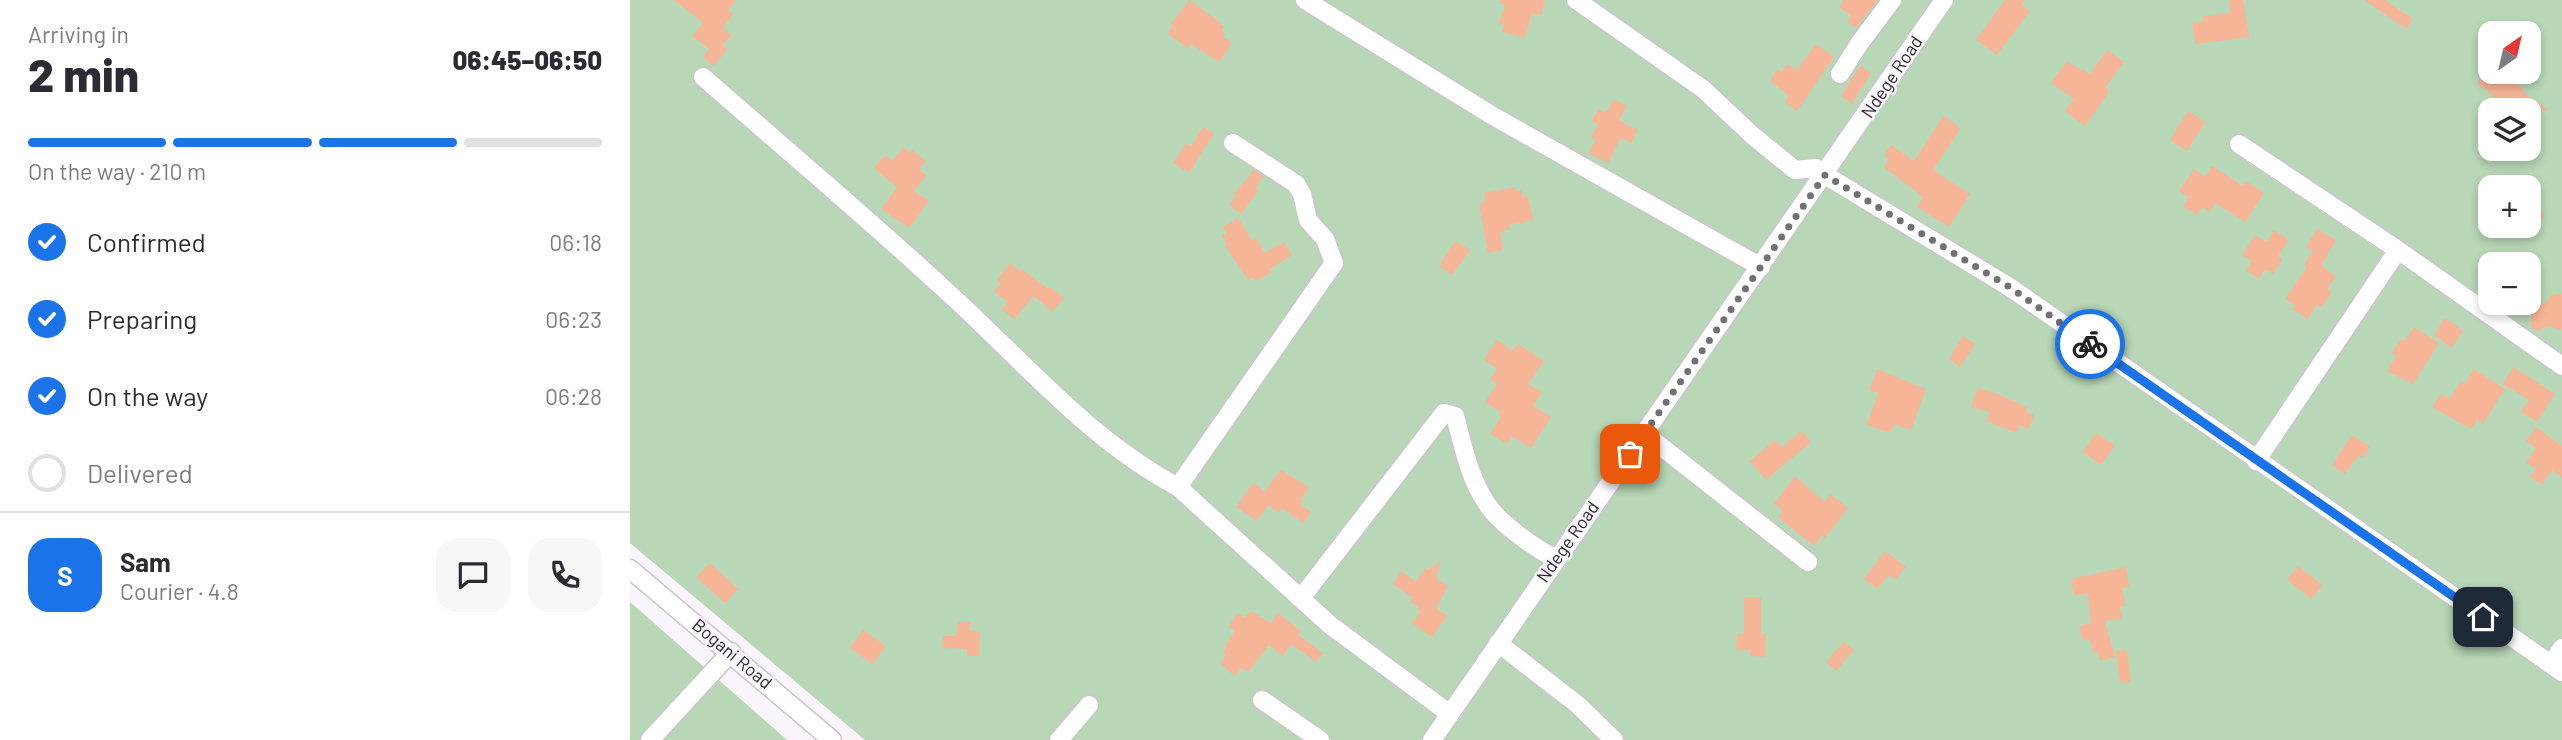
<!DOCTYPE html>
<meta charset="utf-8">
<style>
body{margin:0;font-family:Barlow,sans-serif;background:#f7f7f7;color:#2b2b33;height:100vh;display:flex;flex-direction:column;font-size:26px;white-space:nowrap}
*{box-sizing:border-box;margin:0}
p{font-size:23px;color:#7c7c81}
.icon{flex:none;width:38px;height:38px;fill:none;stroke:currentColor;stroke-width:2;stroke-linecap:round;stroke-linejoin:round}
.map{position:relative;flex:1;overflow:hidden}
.details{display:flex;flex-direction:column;background:#fff;width:630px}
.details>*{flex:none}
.needle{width:46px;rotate:34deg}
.tools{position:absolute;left:1848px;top:21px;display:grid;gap:14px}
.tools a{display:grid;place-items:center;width:63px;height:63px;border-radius:14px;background:#fff;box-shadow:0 4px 10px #0003;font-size:35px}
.pin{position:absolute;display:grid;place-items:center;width:60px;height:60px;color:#fff;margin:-30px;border-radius:14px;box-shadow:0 4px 10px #0006}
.courier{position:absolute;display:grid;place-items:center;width:70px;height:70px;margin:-35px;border:5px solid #1a73e8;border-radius:50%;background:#fff;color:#222;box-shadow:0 2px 9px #0007}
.overview em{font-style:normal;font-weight:800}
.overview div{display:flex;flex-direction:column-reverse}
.overview{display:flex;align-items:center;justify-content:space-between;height:119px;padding:0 28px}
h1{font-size:46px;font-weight:800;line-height:52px}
.bar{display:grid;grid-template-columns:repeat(4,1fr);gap:10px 7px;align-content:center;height:84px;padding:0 28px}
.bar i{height:9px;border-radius:5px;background:#e1e1e2}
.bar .active{background:#1a73e8}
.bar p{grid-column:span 4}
.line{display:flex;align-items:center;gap:18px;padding:0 28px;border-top:2px solid #e1e1e2}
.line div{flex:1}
.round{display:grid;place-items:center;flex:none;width:74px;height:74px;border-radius:21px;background:#f7f7f7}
ol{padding:0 28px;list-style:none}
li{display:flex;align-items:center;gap:21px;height:77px}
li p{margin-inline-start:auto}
li .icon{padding:7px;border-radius:50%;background:#1a73e8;color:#fff;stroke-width:4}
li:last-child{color:#7c7c81}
li i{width:38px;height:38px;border:4px solid #e1e1e2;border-radius:50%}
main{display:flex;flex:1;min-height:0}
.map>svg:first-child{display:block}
.green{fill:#b7d7b6;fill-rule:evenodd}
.building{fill:#f7b597}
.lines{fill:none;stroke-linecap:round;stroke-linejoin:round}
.minor-casing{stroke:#cbc5cc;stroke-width:21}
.minor{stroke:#fff;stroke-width:18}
.done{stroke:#737075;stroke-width:7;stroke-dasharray:0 12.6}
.route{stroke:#1a73e8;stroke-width:9}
.labels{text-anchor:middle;stroke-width:5;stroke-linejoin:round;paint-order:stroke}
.street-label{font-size:18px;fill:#2b292c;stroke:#faf4fc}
</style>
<main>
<section class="details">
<div class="overview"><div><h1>2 min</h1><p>Arriving in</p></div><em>06:45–06:50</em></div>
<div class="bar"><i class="active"></i><i class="active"></i><i class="active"></i><i></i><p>On the way · 210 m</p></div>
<ol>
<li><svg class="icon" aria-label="check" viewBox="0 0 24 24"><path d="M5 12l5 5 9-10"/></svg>Confirmed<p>06:18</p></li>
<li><svg class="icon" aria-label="check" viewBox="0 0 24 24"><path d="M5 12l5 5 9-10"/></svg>Preparing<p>06:23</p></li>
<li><svg class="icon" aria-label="check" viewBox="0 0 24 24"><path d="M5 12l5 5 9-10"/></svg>On the way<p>06:28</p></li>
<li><i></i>Delivered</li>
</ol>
<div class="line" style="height:126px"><b class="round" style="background:#1a73e8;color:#fff">S</b><div><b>Sam</b><p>Courier · 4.8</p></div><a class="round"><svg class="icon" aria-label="chat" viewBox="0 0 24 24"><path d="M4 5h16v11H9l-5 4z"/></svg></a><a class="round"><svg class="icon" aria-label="phone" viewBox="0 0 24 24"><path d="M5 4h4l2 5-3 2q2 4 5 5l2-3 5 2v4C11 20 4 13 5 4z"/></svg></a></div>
</section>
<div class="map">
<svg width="1932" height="740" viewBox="0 0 1932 740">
<rect width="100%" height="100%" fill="#faf4fc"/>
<path class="green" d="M0,0h1932v740h-1697l-235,-197zM1860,33h39v39h-39zM1860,110h39v39h-39zM1860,187h39v39h-39zM1860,264h39v39h-39z
M0,602l157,138h-157z"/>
<path class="building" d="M44,0h62l-8,10 5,4 -10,14 8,7 -8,10 4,4 -13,17 -11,-9 6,-8 -17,-13 11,-13z
M560,0l27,20 7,7 -3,4 4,3 -2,3 9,6 -13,19 -28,-18 -3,4 -20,-14 5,-8 -3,-2z
M871,0h44l-4,15 -9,-2 -7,25 -23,-6 2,-7 -5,-1 6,-19 -5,-2z
M1214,0h34l-22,28 -9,-6 4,-6 -12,-9z
M1375,0h20l-4,5 9,6 -33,44 -21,-15z
M1599,0h14l6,37 -54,7 -3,-21 12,-2 -1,-5 27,-3z
M1734,0h21l28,19 -7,10z
M1186,44l18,13 -37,54 -13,-9 5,-6 -19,-15 7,-12 5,3 5,-8 10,6z
M1477,50l17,12 -19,26 4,2 -2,5 -22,31 -20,-15 9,-12 -23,-16 16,-22 15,10 1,-2 7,5z
M1230,66l11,7 -19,31 -11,-8z
M1857,69l3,3h26l-6,8 14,9 -2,3 27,18h-54l-9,-5 7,-10 -16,-11z
M984,99l13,7 -8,14 19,10 -7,13 -10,-5 -13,25 -20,-10 8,-14 -5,-2 7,-13 -6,-3 6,-12 8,4z
M1558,111l17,11 -18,29 -17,-11z
M1314,115l16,14 -27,41 37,24 -21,33 -32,-20 6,-10 -39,-30 5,-8 -5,-4 7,-10 23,16z
M573,127l11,6 -25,40 -16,-10 13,-20 5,4z
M274,147l6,6 2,-3 14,11 -7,9 8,5 -13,16 15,10 -20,27 -28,-19 16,-22 -23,-19 11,-13 7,6z
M1582,166l31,20 3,-5 18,12 -19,29 -30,-19 -5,9 -8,-5 -5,8 -14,-9 6,-9 -10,-6 15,-22 11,8z
M624,170l9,6 -8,13 3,2 -17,23 -12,-9 7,-9 -2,-2z
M886,187v4l5,-1 1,7 6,-1 5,24 -24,5 1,4 -10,3 3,18 -15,3 -9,-50 6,-1 -1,-9z
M1899,197l16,19 -16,14z
M608,218l14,23 4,-3 9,15 19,-11 8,13 -22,14 2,3 -16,9 -2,-4 -6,3 -23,-34 2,-2 -5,-8 5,-3 -4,-6z
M1687,229l19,11 -15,26 15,10 -9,13 5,3 -11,16 -4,-3 -10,14 -15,-10 3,-4 -10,-6 22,-32 -3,-2 9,-14 -7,-4z
M1644,230l15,10 -11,16 4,3 -9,15 -8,-5 -6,10 -13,-9 6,-9 -10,-6 13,-20 12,7z
M825,241l15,9 -18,25 -13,-9z
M380,263l10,8 2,-2 26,20 2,-2 14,11 -12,14 -18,-16 -20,23 -12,-10 6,-7 -14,-10 7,-9 -4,-3z
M1932,293v37l-12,-3 -8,1 -4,4 -7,-5v-12l7,-10 7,-2 6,-8z
M1815,318l18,13 -11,17 -18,-13z
M1784,327l25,16 -26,41 -26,-13 9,-15 -4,-3 9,-14 4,2z
M1333,336l12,8 -15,23 -11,-8z
M867,340l16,11 5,-7 26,17 -16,23 14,8 -9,14 18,11 -20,31 -19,-12 -5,8 -17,-10 11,-17 -3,-2 3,-3 -16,-10 12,-18 -7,-5 7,-10 -13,-10z
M1883,367l42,27 -18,28 -16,-10 8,-12 -26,-16z
M1247,369l49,20 -15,41 -17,-6 -4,9 -23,-8 11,-32 -9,-3z
M1844,369l31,20 -22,35 -6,-4 -6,9 -39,-22 9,-13 8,5 12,-18 4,2z
M1347,388l21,6 30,14 -2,4 8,3 -5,14 -10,-4 -3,8 -30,-12 4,-9 -19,-5z
M1906,427l26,19v31l-10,-7 -10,15 -12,-8 6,-8 -10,-7 10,-14 -10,-7z
M1171,431l10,11 -45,38 -16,-19 25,-21 7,7z
M1466,433l19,13 -14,19 -18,-13z
M1722,435l18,12 -7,11 -4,-3 -14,19 -13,-9z
M651,470l28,17 -8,12 2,2 -3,3 11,8 -8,11 -21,-15 -3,5 -11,-8 -11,16 -21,-14 17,-24 12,8z
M1165,476l30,26 5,-8 18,14 -23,30 -3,-3 -8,11 -36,-29 5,-6 -9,-7z
M1255,551l21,16 -11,13 -6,-5 -12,14 -13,-10z
M811,561l-5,17 12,8 -12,22 11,8 -15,21 -20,-14 9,-12 -3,-2 1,-2 -9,-5 3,-4 -20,-14 8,-13 15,11 9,-14 3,2z
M80,563l28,26 -13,14 -29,-26z
M1668,566l24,19 -11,14 -24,-19z
M1496,567l3,20 -7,1 3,18 -5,1 2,12 -17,2 10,36 -15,4 -2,-9 -5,1 -3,-14 -7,2 -4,-15 12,-3 -4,-30 -13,3 -3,-17z
M1114,597h17v37h5l-1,23 -15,-1v-6h-14l1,-16h7z
M621,611l20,12 7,-10 23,18 -3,4 25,18 -7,9 -25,-18 -9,12 -13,-11 -21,27 -7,-4 -6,8 -15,-12 6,-9 -3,-3 4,-6 -2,-1 10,-14 -7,-4 10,-14 7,5z
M328,622h12v9l10,1 -1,24h-12v-7l-25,-1 1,-12h13z
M233,630l23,16 -13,18 -23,-16z
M1214,642l10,8 -18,21 -10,-9z
M1497,650l4,32 -11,1 -4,-32z"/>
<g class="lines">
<defs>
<path id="minor" d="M675,0l188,116 268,151
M946,0l127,89 49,46 43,35 21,-2 9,7 186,113 551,384
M1210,74l19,-30 33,-44
M73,77c80,70 162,139 240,211 77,69 143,150 235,199l156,-224 -9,-24 -17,-19 -6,-26 -6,-10 -63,-41
M1609,144l159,106 164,116
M1014,433l164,129
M1626,461l142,-211
M548,487l152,138 120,89
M0,569l202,171
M671,598l143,-185 11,3c8,29 14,62 32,88 12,19 49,45 69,55
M868,643l80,62 36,35
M1921,664l11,-16
M632,700l58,40
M20,740l81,-88
M429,740l30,-35
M802,740l512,-740"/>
</defs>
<use href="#minor" class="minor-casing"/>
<use href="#minor" class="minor"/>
</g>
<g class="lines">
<path class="done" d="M1000,454l195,-279 186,113 79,56"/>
<path class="route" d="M1460,344l393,273"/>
</g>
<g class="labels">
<g class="street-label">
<text transform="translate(1262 77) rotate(-56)" y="6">Ndege Road</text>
<text transform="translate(938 542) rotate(-55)" y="6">Ndege Road</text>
<text transform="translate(102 654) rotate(40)" y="6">Bogani Road</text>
</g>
</g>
</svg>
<div class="tools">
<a><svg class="needle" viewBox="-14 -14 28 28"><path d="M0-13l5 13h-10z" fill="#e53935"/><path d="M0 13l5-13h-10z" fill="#7c7c81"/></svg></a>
<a><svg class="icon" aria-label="layers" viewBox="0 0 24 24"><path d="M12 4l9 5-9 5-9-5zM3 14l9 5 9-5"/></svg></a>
<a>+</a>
<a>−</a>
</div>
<div class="pin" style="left:1000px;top:454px;background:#ea580c"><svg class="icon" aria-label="bag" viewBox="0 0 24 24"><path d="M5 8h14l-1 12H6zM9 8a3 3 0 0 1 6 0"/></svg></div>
<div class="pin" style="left:1853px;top:617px;background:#1f2937"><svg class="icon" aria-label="home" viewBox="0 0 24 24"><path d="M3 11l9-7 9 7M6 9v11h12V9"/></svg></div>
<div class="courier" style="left:1460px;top:344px"><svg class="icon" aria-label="bike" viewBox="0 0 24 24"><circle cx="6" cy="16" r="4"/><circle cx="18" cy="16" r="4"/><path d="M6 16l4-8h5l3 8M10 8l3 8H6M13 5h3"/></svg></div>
</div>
</main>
